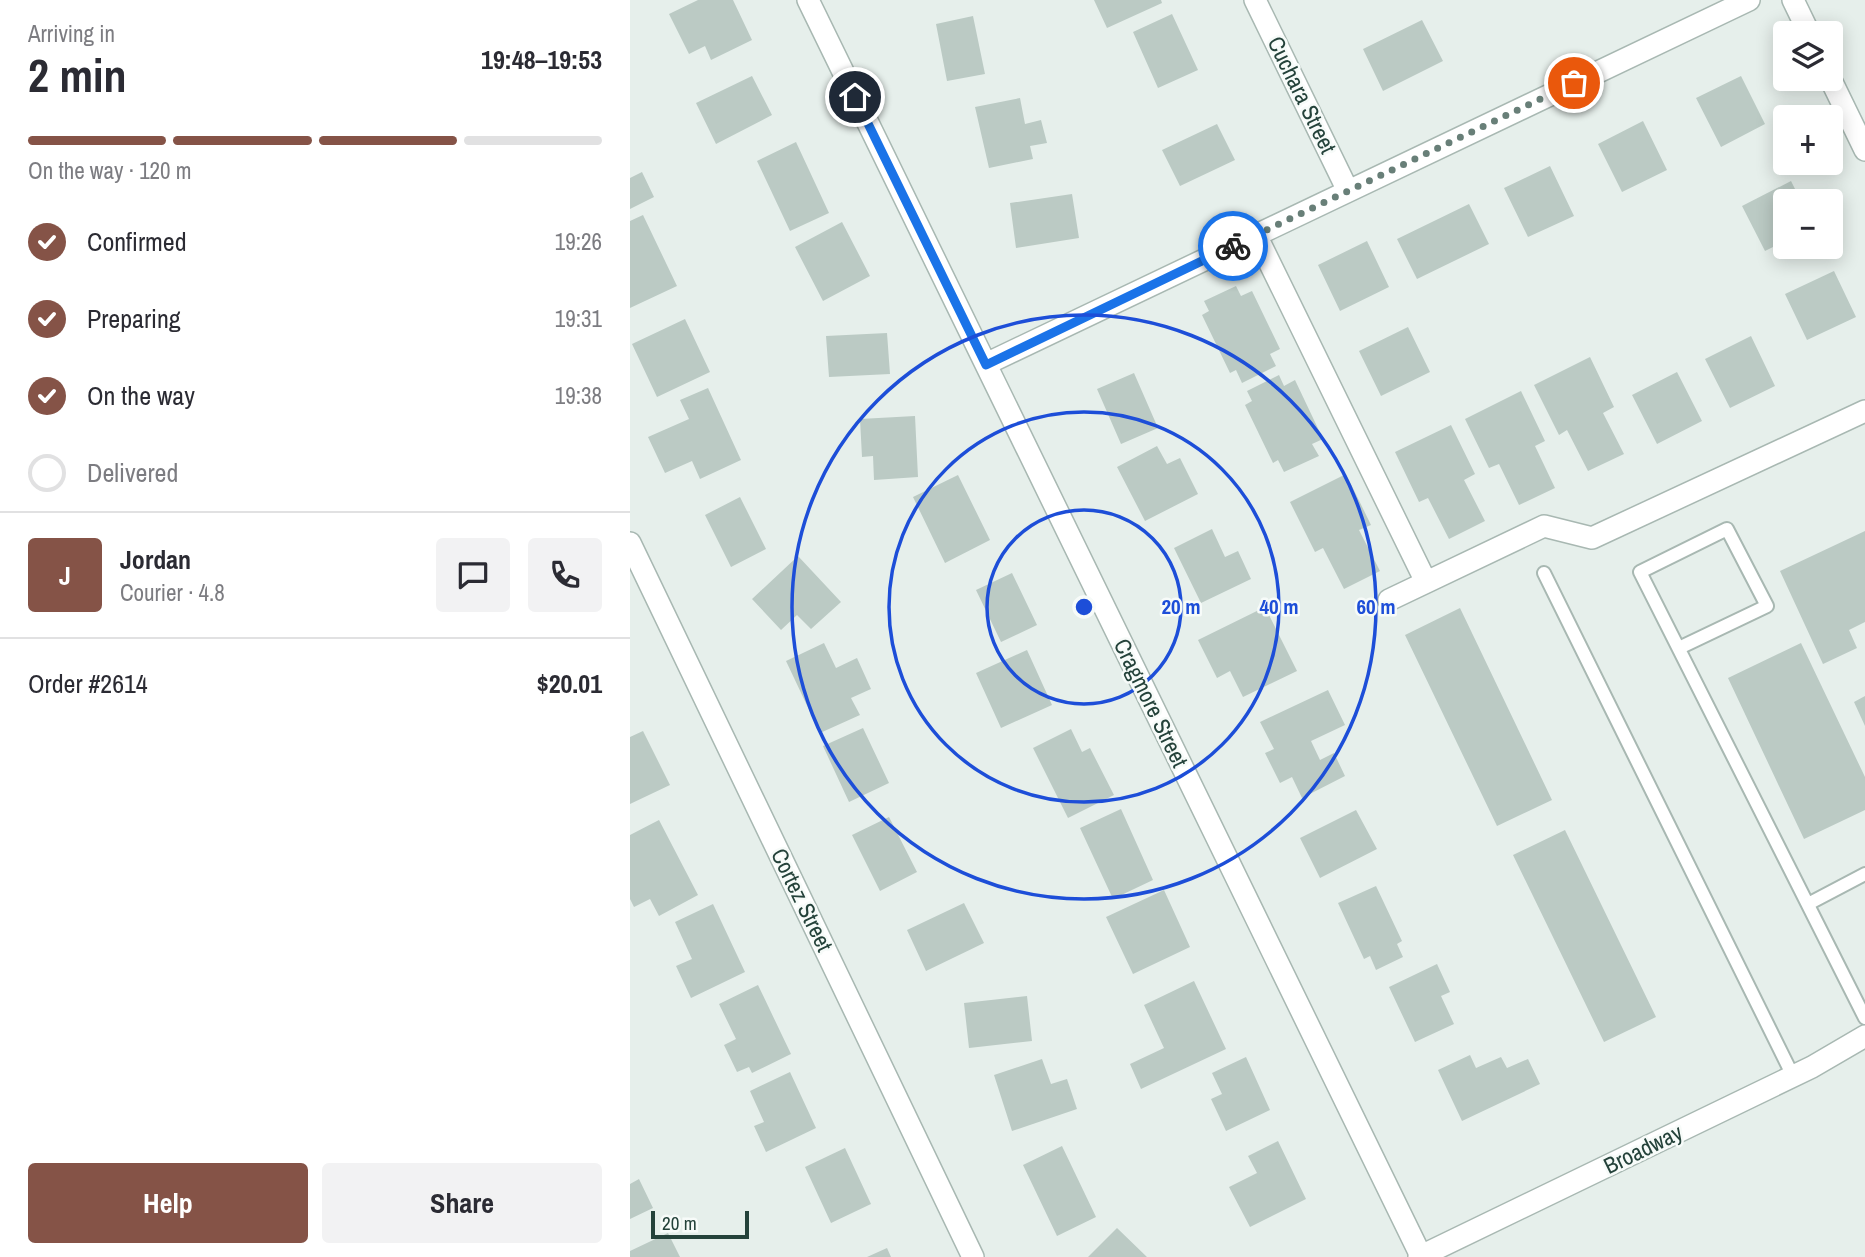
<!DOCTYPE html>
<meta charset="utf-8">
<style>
body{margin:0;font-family:"Archivo Narrow",sans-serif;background:#f2f2f3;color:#2b2b33;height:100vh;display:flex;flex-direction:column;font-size:26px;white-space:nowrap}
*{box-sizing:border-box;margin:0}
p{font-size:23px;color:#7c7c81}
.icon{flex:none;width:38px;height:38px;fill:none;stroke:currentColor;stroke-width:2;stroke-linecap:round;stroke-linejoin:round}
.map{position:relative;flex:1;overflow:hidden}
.details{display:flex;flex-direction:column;background:#fff;width:630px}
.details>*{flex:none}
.buttons{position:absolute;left:1143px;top:21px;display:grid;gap:14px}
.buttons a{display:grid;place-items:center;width:70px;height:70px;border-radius:7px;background:#fff;box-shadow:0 4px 18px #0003;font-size:35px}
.scale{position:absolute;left:21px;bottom:18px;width:98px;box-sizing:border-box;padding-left:7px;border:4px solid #24423a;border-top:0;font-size:19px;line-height:24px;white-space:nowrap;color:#24423a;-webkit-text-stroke:5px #f7fbf9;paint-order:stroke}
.pin{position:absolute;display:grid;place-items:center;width:60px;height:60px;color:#fff;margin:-30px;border:4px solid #fff;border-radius:50%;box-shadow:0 2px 7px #0007}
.courier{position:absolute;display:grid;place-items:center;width:70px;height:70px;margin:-35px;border:5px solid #1a73e8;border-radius:50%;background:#fff;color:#222;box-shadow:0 2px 9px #0007}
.headline em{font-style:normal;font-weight:700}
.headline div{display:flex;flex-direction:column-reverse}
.headline{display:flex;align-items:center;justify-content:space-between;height:119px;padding:0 28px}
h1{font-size:46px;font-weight:700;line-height:52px}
.bar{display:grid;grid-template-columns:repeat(4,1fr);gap:10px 7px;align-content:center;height:84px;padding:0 28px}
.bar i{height:9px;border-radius:5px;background:#e1e1e2}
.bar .active{background:#855347}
.bar p{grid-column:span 4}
.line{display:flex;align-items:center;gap:18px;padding:0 28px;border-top:2px solid #e1e1e2}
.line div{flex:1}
.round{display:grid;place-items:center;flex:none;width:74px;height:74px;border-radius:7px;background:#f2f2f3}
ol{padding:0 28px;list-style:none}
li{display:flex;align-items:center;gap:21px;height:77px}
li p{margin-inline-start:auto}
li .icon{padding:7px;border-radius:50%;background:#855347;color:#fff;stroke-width:4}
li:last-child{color:#7c7c81}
li i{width:38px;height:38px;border:4px solid #e1e1e2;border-radius:50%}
.button{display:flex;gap:14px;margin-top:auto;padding:14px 28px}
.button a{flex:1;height:80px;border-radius:7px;background:#855347;color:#fff;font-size:28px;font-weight:700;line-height:80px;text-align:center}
.button a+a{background:#f2f2f3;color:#2b2b33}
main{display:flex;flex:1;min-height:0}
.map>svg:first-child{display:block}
.building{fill:#bbcac4}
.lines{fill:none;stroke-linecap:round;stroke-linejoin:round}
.service-casing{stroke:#a8b8b2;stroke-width:16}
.minor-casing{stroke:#a8b8b2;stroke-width:24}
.tertiary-casing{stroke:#a8b8b2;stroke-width:24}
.service{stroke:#fff;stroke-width:12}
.minor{stroke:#fff;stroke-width:21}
.tertiary{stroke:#fff;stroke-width:21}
.done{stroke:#687f78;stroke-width:7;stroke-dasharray:0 12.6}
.route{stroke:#1a73e8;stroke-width:9}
.ring{fill:none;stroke:#1d4ed8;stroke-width:3.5}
.labels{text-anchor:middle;stroke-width:5;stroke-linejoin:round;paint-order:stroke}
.street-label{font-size:23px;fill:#24423a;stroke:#f7fbf9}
.centre{fill:#1d4ed8;stroke:#f7fbf9;stroke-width:3.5}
.ring-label{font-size:21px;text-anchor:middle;font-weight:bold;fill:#1d4ed8;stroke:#f7fbf9;stroke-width:5;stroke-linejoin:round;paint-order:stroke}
</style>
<main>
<section class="details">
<div class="headline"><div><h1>2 min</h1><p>Arriving in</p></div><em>19:48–19:53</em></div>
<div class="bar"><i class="active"></i><i class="active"></i><i class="active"></i><i></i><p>On the way · 120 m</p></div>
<ol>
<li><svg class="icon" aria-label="check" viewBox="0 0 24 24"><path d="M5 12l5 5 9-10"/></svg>Confirmed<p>19:26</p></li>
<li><svg class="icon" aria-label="check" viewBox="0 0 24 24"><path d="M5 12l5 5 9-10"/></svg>Preparing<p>19:31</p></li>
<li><svg class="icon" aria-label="check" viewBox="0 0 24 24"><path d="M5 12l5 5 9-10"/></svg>On the way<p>19:38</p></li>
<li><i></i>Delivered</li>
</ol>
<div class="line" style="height:126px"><b class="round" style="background:#855347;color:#fff">J</b><div><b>Jordan</b><p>Courier · 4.8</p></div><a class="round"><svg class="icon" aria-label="chat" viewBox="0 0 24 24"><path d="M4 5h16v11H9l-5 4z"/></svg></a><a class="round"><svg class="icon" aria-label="phone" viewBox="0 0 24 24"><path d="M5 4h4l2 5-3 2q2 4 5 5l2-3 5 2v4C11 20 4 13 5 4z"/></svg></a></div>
<div class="line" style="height:91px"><div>Order #2614</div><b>$20.01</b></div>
<div class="button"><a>Help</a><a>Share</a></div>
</section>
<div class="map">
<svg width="1235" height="1257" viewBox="0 0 1235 1257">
<rect width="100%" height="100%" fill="#e6efeb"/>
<path class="building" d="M68,0h35l19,40 -41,20 -6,-14 -16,8 -20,-40z
M464,0h67l1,3 -55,25z
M542,14l26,56 -40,18 -25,-56z
M343,16l12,58 -38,7 -11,-57z
M792,20l21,41 -60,30 -20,-42z
M122,76l20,39 -56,29 -20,-41z
M1111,76l24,48 -44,23 -25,-49z
M390,98l5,26 16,-4 6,23 -17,3 3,13 -44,9 -14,-61z
M1013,121l24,49 -45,22 -24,-48z
M587,124l18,36 -55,26 -18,-36z
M166,142l33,71 -39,18 -33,-70z
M920,166l24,50 -46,21 -24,-49z
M12,172l12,25 -24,12v-31z
M1161,181l10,20h-16v40l-20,10 -23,-45z
M442,194l7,44 -63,10 -6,-45z
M839,204l20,40 -72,35 -20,-40z
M13,215l34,71 -47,22v-87z
M212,222l28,54 -47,25 -28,-54z
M737,241l22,46 -49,24 -22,-46z
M1204,271l22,46 -49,23 -22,-46z
M606,286l5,10 11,-5 28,58 -10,5 6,12 -34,17 -6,-13 -6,3 -28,-58 7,-4 -5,-10z
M55,319l25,53 -53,25 -25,-53z
M778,327l22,45 -49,24 -22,-45z
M257,333l3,41 -61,3 -3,-41z
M1121,336l24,50 -45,22 -25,-49z
M960,357l24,50 -11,6 21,41 -36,17 -21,-41 -8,5 -25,-50z
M1047,372l25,49 -45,23 -25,-49z
M504,373l24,55 -37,16 -24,-55z
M649,375l5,11 11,-6 28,59 -11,5 7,12 -35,16 -6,-12 -5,3 -28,-58 7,-4 -5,-10z
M78,388l33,72 -41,19 -8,-18 -27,12 -17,-36 41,-18 -9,-19z
M891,391l24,50 -10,5 20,42 -36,17 -20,-41 -10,4 -24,-49z
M285,416l3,61 -44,3 -1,-24 -11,1 -2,-38z
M821,425l24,49 -11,6 21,41 -36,18 -21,-41 -9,4 -24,-50z
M527,446l10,18 13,-6 18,36 -53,27 -28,-54z
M716,474l25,51 -12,5 21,41 -36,18 -21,-41 -8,4 -25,-50z
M328,475l32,65 -45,23 -32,-66z
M110,497l26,52 -35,18 -26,-52z
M582,529l13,28 13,-6 13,28 -50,24 -27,-55z
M1235,531v91l-16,8 8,18 -34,16 -43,-93z
M168,556l43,46 -30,27 -14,-14 -16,15 -29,-31z
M382,573l25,52 -36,17 -25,-52z
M635,607l32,64 -54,26 -13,-26 -13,7 -19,-38z
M830,608l92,192 -55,26 -92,-191z
M194,643l12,25 21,-10 14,31 -20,9 9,17 -40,18 -34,-72z
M1171,643l64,134v33l-61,29 -76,-161z
M397,650l25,55 -51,23 -25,-55z
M698,690l17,35 -34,16 9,19 14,-7 11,23 -43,22 -10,-21 -12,6 -15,-30 9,-4 -14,-27z
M1235,696v30l-11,-24z
M233,728l26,55 -40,19 -26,-56z
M441,729l11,23 8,-4 24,47 -46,23 -35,-70z
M13,731l27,54 -40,19v-67z
M491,809l32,71 -40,19 -33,-71z
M726,810l21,39 -57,29 -20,-40z
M259,817l28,55 -37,19 -28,-56z
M29,820l39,75 -39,21 -9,-17 -16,8 -4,-8v-64z
M935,830l91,187 -52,25 -91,-187z
M746,886l26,55 -5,3 6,13 -27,13 -6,-14 -6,3 -26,-56z
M534,890l26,57 -57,27 -27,-57z
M334,903l20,40 -58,28 -19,-41z
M83,904l32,68 -54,26 -15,-32 16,-7 -17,-37z
M807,964l13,28 -9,4 13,28 -39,18 -26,-55z
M564,981l32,68 -85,40 -11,-25 34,-16 -20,-43z
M128,985l33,69 -39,19 -3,-6 -12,5 -13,-27 12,-6 -17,-35z
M397,996l5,45 -63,7 -5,-45z
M840,1055l6,13 25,-11 6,11 21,-9 12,25 -78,37 -24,-51z
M616,1057l24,53 -44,21 -15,-32 11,-5 -10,-21z
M412,1059l9,25 16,-5 10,30 -65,22 -18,-56z
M160,1072l26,56 -50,24 -12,-26 10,-4 -14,-31z
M648,1141l28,58 -56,28 -21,-40 28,-14 -9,-17z
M432,1146l34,71 -39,19 -34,-71z
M215,1148l26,56 -40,19 -26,-56z
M9,1179l14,29 -23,11v-35z
M487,1228l30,29h-59z
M38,1233l12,24h-50v-6z
M257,1248l4,9h-24z"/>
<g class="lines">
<defs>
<path id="service" d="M914,573l249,503
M1049,648l88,-42 -40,-77 -87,43 225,446
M1178,904l57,-30"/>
<path id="minor" d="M178,0l613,1256
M625,0l93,191
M1163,0l16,33
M1200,78l35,72
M626,235l170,347
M356,364l763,-364
M0,543l343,714
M759,600l155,-74 48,12 273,-127"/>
<path id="tertiary" d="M789,1257l393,-190 53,-31"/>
</defs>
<use href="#service" class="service-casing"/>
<use href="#minor" class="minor-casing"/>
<use href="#tertiary" class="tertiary-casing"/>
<use href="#service" class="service"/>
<use href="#minor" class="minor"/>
<use href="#tertiary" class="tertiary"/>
</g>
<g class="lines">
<path class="done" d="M603,246l341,-163"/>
<path class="route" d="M225,97l131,268 247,-119"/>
</g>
<g class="ring">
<circle cx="454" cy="607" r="97"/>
<circle cx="454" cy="607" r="195"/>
<circle cx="454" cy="607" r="292"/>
</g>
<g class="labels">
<g class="street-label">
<text transform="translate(672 95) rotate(64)" y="8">Cuchara Street</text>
<text transform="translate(521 703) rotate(64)" y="8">Cragmore Street</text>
<text transform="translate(172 900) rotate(64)" y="8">Cortez Street</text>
<text transform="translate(1013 1149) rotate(-26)" y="8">Broadway</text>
</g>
</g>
<circle cx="454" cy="607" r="10" class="centre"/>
<g class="ring-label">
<text x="551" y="614">20 m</text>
<text x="649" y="614">40 m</text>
<text x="746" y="614">60 m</text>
</g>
</svg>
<div class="buttons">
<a><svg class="icon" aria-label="layers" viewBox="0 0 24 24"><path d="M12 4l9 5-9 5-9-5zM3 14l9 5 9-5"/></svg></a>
<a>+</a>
<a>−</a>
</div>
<div class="scale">20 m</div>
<div class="pin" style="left:944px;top:83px;background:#ea580c"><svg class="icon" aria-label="bag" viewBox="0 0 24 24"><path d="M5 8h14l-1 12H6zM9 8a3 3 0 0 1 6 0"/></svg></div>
<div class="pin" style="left:225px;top:97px;background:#1f2937"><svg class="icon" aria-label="home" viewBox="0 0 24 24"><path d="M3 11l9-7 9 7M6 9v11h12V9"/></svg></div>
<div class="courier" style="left:603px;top:246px"><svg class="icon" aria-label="bike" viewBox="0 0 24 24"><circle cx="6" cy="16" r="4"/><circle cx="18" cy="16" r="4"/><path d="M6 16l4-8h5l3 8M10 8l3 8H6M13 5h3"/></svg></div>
</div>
</main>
